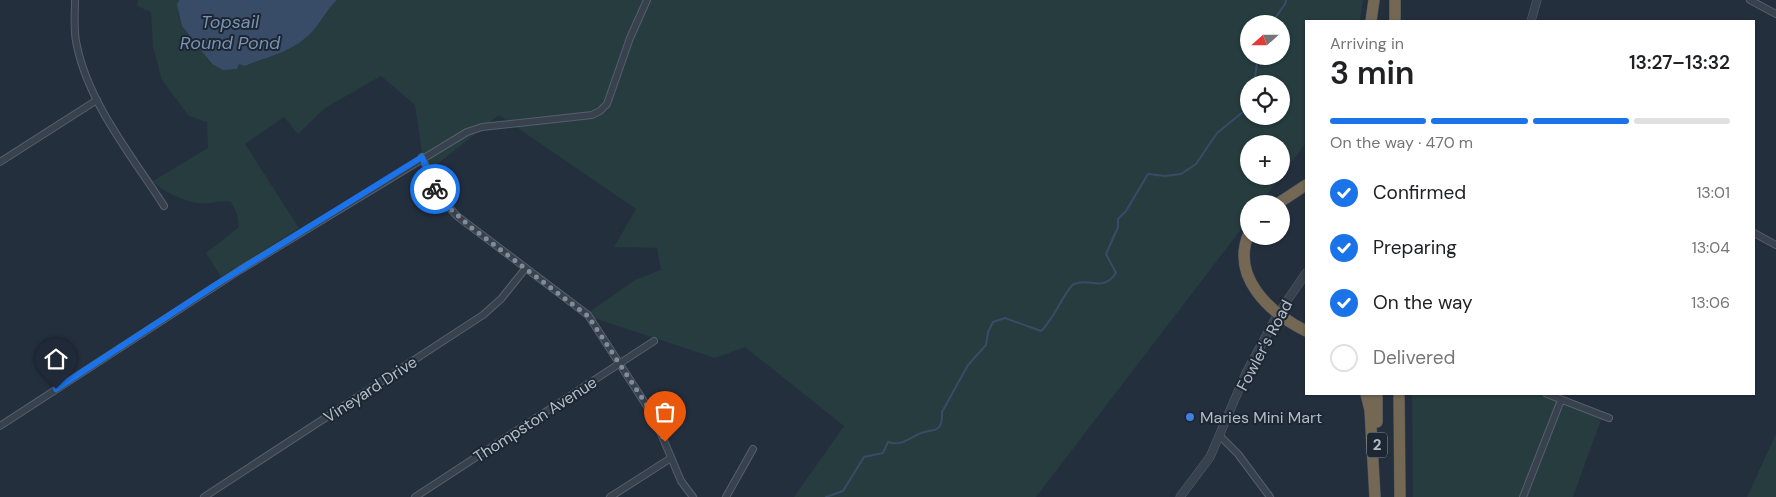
<!DOCTYPE html>
<meta charset="utf-8">
<style>
body{margin:0;font-family:"DM Sans",sans-serif;background:#f6f6f6;color:#202124;height:100vh;display:flex;flex-direction:column;font-size:19px;white-space:nowrap}
*{box-sizing:border-box;margin:0}
p{font-size:16px;color:#757577}
.icon{flex:none;width:28px;height:28px;fill:none;stroke:currentColor;stroke-width:2;stroke-linecap:round;stroke-linejoin:round}
.map{position:relative;flex:1;overflow:hidden}
.drawer{position:absolute;left:1305px;top:20px;width:450px;height:375px;display:flex;flex-direction:column;background:#fff;border-radius:0px;box-shadow:0 1px 4px #0004}
.drawer>*{flex:none}
.needle{width:32px;rotate:249deg}
.buttons{position:absolute;left:1240px;top:15px;display:grid;gap:10px}
.buttons a{display:grid;place-items:center;width:50px;height:50px;border-radius:50%;background:#fff;box-shadow:0 1px 4px #0004;font-size:25px}
.pin{position:absolute;display:grid;place-items:center;width:42px;height:42px;color:#fff;margin:-51px -21px;border-radius:50% 50% 50% 0;rotate:-45deg;box-shadow:0 0 5px #0007}
.pin .icon{rotate:45deg}
.courier{position:absolute;display:grid;place-items:center;width:50px;height:50px;margin:-25px;border:4px solid #1a73e8;border-radius:50%;background:#fff;color:#222;box-shadow:0 1px 6px #0007}
.overview em{font-style:normal;font-weight:600}
.overview div{display:flex;flex-direction:column-reverse}
.overview{display:flex;align-items:center;justify-content:space-between;height:85px;padding:0 25px}
h1{font-size:32px;font-weight:600;line-height:38px}
.bar{display:grid;grid-template-columns:repeat(4,1fr);gap:8px 5px;align-content:center;height:60px;padding:0 25px}
.bar i{height:6px;border-radius:4px;background:#e0e0e0}
.bar .current{background:#1a73e8}
.bar p{grid-column:span 4}
ol{padding:0 25px;list-style:none}
li{display:flex;align-items:center;gap:15px;height:55px}
li p{margin-inline-start:auto}
li .icon{padding:5px;border-radius:50%;background:#1a73e8;color:#fff;stroke-width:4}
li:last-child{color:#757577}
li i{width:28px;height:28px;border:2px solid #e0e0e0;border-radius:50%}
.map>svg:first-child{display:block}
.green{fill:#263c3f;fill-rule:evenodd}
.water{fill:#394c67}
.lines{fill:none;stroke-linecap:round;stroke-linejoin:round}
.stream{stroke:#394c67;stroke-width:2}
.minor-casing{stroke:#565f6c;stroke-width:8}
.tertiary-casing{stroke:#565f6c;stroke-width:9}
.motorway-casing{stroke:#434c59;stroke-width:12}
.minor{stroke:#38414e;stroke-width:6}
.tertiary{stroke:#38414e;stroke-width:8}
.motorway{stroke:#746855;stroke-width:11}
.done{stroke:#828b98;stroke-width:5;stroke-dasharray:0 9}
.route{stroke:#1a73e8;stroke-width:6}
.shop-dot{fill:#3f7fe0;stroke:#1d2633;stroke-width:2}
.labels{text-anchor:middle;stroke-width:4;stroke-linejoin:round;paint-order:stroke}
.shield{fill:#1d2633;stroke:#878f9c;stroke-width:1}
.shield-label{font-size:15px;font-weight:bold;fill:#b4bcc9}
.street-label{font-size:16px;fill:#b4bcc9;stroke:#1d2633}
.poi-label{font-size:16px;fill:#b4bcc9;stroke:#1d2633;text-anchor:start}
.water-label{font-size:18px;font-style:italic;fill:#7c92b1;stroke:#1d2633}
</style>
<div class="map">
<svg width="1776" height="497" viewBox="0 0 1776 497">
<rect width="100%" height="100%" fill="#242f3e"/>
<path class="green" d="M138,0h41c-6,27 20,43 32,64h28l6,2c23,-9 47,-14 66,-33 10,-10 15,-23 26,-33h1026l-3,21h-54v122l-25,33v-32h-32v32h32l-21,28h-11v15l-213,278h-242l50,-71 -99,-79 -30,11 -130,-43 50,-35 26,-10 -4,-22 -43,-1 22,-38 -137,-94 -69,55 -4,-14 -4,-4 -7,-47 -34,-29 -56,32 -27,26 -14,-17 -39,27 54,84 -78,49 -15,-24 33,-26 -2,-13 -6,-12c-14,-3 -21,3 -32,1 -12,-1 -39,-12 -46,-22l55,-33 -1,-26 -18,-6 -27,-36 -9,-33 -2,-35 -14,-6zM1249,24h32v32h-32zM1249,84h32v32h-32z
M1412,394h140l51,20 -30,83h-160z
M1776,434v63h-29z"/>
<path class="water" d="M179,0h158c-11,10 -16,23 -26,33 -20,20 -42,23 -66,33l-6,-2 -2,5 -14,1 -11,-6 -30,-38 -5,-21z"/>
<g class="lines">
<path class="stream" d="M1271,24l14,-20 1,-4
M1254,84l4,-28
M826,497l17,-6 21,-34 19,-4 5,-11c12,4 19,-2 29,-7 13,-8 26,2 25,-23l26,-47 18,-20 2,-13 5,-10 12,-4 36,13c12,-10 25,-43 33,-47 17,-7 28,9 42,-11l-10,-19 12,-27v-8l8,-8 22,-37 17,2 16,-2 15,-10 21,-31 32,-26"/>
<defs>
<path id="minor" d="M75,0c0,15 -2,31 2,46 12,58 55,110 87,160
M1750,0l26,14
M422,157l16,38 19,21 131,99 66,102 27,64 12,16
M0,162l97,-62
M1754,233l22,12
M1547,394l62,24
M0,426l240,-156 227,-138 15,-5 110,-12 8,-4 7,-7 23,-66 17,-38
M1220,436l18,18 32,43
M204,497l279,-182 18,-16 24,-30
M415,497l239,-156
M610,497l61,-39
M726,497l27,-48
M1523,497l38,-97"/>
<path id="tertiary" d="M1531,21l6,-21
M1180,497l30,-40 36,-84 32,-59 28,-41"/>
<path id="motorway" d="M1371,21l3,-21
M1395,21v-21
M1277,204l29,-19
M1249,233c-19,44 21,80 57,98
M1366,394l4,16 5,87
M1377,394v28
M1399,394l1,103"/>
</defs>
<use href="#minor" class="minor-casing"/>
<use href="#tertiary" class="tertiary-casing"/>
<use href="#motorway" class="motorway-casing"/>
<use href="#minor" class="minor"/>
<use href="#tertiary" class="tertiary"/>
<use href="#motorway" class="motorway"/>
</g>
<g class="lines">
<path class="done" d="M435,189l11,16 26,23 116,88 62,94 15,32"/>
<path class="route" d="M56,389l161,-105 205,-127 13,32"/>
</g>
<circle class="shop-dot" cx="1190" cy="417" r="5"/>
<g class="labels">
<rect class="shield" x="1367" y="432.5" width="20" height="25" rx="4"/>
<g class="shield-label">
<text x="1377" y="450">2</text>
</g>
<g class="street-label">
<text transform="translate(1264 345) rotate(-62)" y="6">Fowler's Road</text>
<text transform="translate(370 389) rotate(-33)" y="6">Vineyard Drive</text>
<text transform="translate(535 419) rotate(-33)" y="6">Thompston Avenue</text>
</g>
<g class="poi-label">
<text x="1200" y="423">Maries Mini Mart</text>
</g>
<g class="water-label">
<text x="230" y="28">Topsail<tspan x="230" dy="21">Round Pond</tspan></text>
</g>
</g>
</svg>
<div class="buttons">
<a><svg class="needle" viewBox="-14 -14 28 28"><path d="M0-13l5 13h-10z" fill="#e53935"/><path d="M0 13l5-13h-10z" fill="#757577"/></svg></a>
<a><svg class="icon" aria-label="locate" viewBox="0 0 24 24"><circle cx="12" cy="12" r="6"/><path d="M12 2v4M12 18v4M2 12h4M18 12h4"/></svg></a>
<a>+</a>
<a>−</a>
</div>
<div class="pin" style="left:665px;top:442px;background:#ea580c"><svg class="icon" aria-label="bag" viewBox="0 0 24 24"><path d="M5 8h14l-1 12H6zM9 8a3 3 0 0 1 6 0"/></svg></div>
<div class="pin" style="left:56px;top:389px;background:#1f2937"><svg class="icon" aria-label="home" viewBox="0 0 24 24"><path d="M3 11l9-7 9 7M6 9v11h12V9"/></svg></div>
<div class="courier" style="left:435px;top:189px"><svg class="icon" aria-label="bike" viewBox="0 0 24 24"><circle cx="6" cy="16" r="4"/><circle cx="18" cy="16" r="4"/><path d="M6 16l4-8h5l3 8M10 8l3 8H6M13 5h3"/></svg></div>
<section class="drawer">
<div class="overview"><div><h1>3 min</h1><p>Arriving in</p></div><em>13:27–13:32</em></div>
<div class="bar"><i class="current"></i><i class="current"></i><i class="current"></i><i></i><p>On the way · 470 m</p></div>
<ol>
<li><svg class="icon" aria-label="check" viewBox="0 0 24 24"><path d="M5 12l5 5 9-10"/></svg>Confirmed<p>13:01</p></li>
<li><svg class="icon" aria-label="check" viewBox="0 0 24 24"><path d="M5 12l5 5 9-10"/></svg>Preparing<p>13:04</p></li>
<li><svg class="icon" aria-label="check" viewBox="0 0 24 24"><path d="M5 12l5 5 9-10"/></svg>On the way<p>13:06</p></li>
<li><i></i>Delivered</li>
</ol>
</section>
</div>
